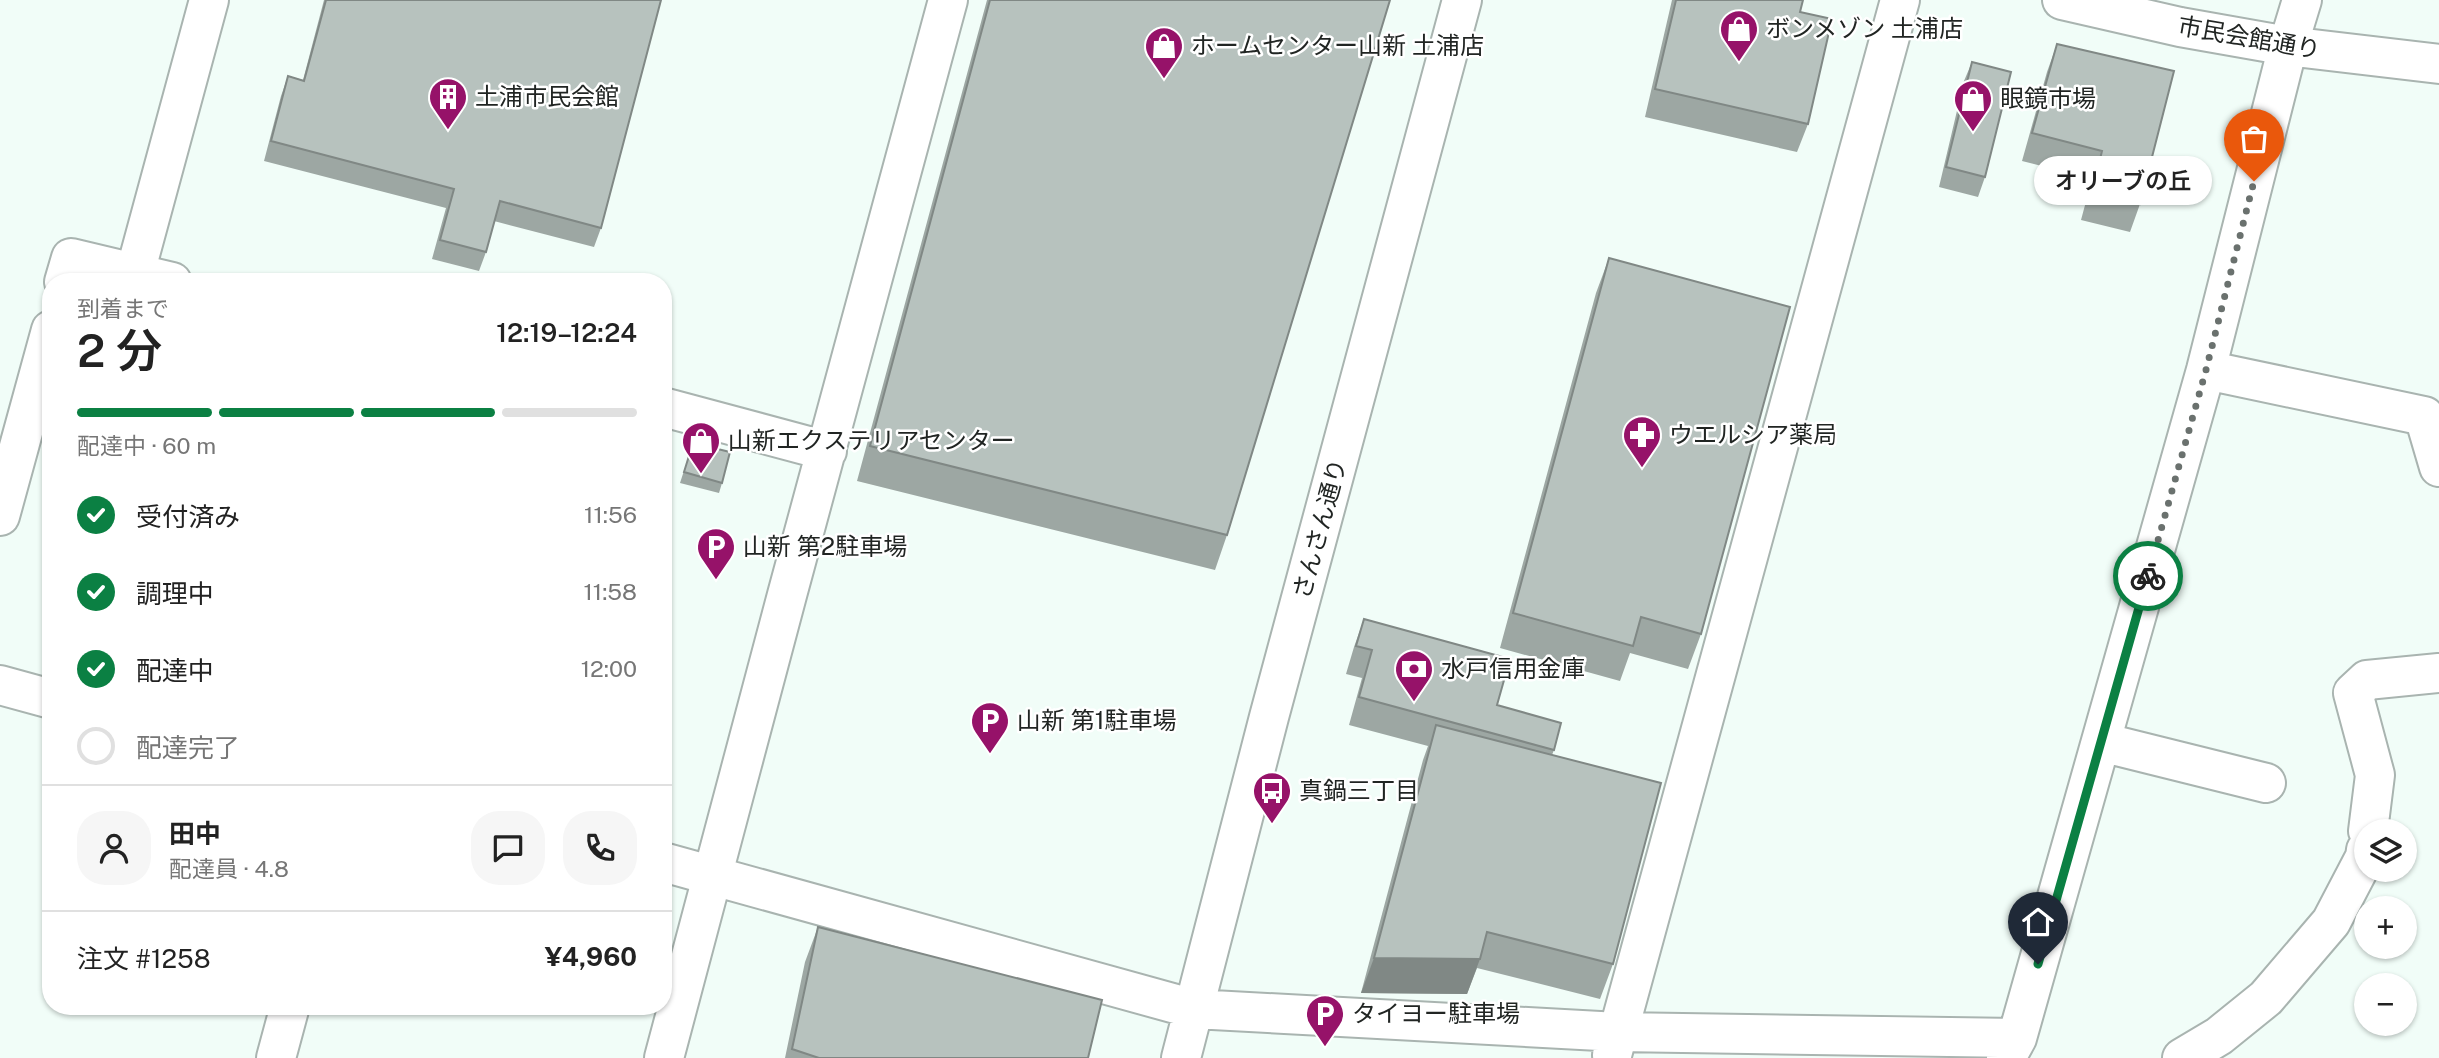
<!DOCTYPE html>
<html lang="ja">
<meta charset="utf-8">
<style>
body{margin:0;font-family:"Public Sans","Noto Sans JP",sans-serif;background:#f6f6f6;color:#222;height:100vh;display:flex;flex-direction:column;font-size:26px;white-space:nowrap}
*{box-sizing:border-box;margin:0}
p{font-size:23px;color:#767676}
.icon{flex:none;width:38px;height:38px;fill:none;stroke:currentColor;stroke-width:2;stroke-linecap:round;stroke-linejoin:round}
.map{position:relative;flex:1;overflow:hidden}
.sheet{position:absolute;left:42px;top:273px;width:630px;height:742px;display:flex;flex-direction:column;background:#fff;border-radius:28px;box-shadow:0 2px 5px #0004}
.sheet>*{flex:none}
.controls{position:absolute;left:2354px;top:819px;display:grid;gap:14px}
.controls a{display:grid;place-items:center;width:63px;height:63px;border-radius:50%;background:#fff;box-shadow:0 2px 5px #0004;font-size:35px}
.pin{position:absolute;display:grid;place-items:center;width:60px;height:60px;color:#fff;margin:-72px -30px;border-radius:50% 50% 50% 0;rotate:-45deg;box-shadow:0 0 7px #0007}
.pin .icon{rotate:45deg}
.courier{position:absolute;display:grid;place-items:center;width:70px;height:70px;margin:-35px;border:5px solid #0b8043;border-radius:50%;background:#fff;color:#222;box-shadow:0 2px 9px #0007}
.bubble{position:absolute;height:49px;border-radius:24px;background:#fff;box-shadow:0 2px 5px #0004;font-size:23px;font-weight:600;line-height:49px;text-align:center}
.headline em{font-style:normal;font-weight:600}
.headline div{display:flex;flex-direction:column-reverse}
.headline{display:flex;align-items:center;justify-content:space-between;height:119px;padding:0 35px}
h1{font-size:46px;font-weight:600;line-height:52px}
.bar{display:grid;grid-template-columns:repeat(4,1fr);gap:10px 7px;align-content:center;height:84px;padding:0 35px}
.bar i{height:9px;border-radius:5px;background:#e0e0e0}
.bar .active{background:#0b8043}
.bar p{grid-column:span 4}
.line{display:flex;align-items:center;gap:18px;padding:0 35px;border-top:2px solid #e0e0e0}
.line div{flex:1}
.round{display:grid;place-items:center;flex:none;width:74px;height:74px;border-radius:28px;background:#f6f6f6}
ol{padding:0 35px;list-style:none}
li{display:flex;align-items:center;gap:21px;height:77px}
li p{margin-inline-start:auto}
li .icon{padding:7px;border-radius:50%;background:#0b8043;color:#fff;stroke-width:4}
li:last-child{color:#767676}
li i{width:38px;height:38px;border:4px solid #e0e0e0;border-radius:50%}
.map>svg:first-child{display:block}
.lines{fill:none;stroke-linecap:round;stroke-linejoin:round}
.minor-casing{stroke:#a9b4b0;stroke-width:42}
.minor{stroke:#fff;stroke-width:38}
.wall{fill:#9da7a3}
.shaded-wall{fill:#808885}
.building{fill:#b7c2be;stroke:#808885;stroke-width:2}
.done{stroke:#6a716e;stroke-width:7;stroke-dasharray:0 12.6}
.route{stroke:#0b8043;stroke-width:9}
.labels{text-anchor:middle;stroke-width:5;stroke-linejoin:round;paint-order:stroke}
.poi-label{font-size:24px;fill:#212523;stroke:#fff;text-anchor:start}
.street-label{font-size:24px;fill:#212523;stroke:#fff}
</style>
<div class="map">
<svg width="2439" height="1058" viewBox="0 0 2439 1058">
<rect width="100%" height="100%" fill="#f1fdf8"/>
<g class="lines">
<defs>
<path id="minor" d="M2062,0l118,27 108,19 151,18
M135,273l74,-273
M64,282l7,-24 101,24
M2206,370l218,46 15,51
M663,407l164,44
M0,516l51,-186
M0,685l51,14
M2101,742l165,41
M2368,831l7,-56 -22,-82 14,-13 72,-7
M663,862l531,147 424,23 399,6
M1612,1055l288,-1055
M276,1058l14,-52
M664,1058l123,-463 161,-595
M1181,1058l88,-341 193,-717
M2006,1058l11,-20 189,-668 82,-324 14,-46
M2182,1058l37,-22 47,-38 65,-76 34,-65 1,-7"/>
</defs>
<use href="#minor" class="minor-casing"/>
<use href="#minor" class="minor"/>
</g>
<path class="wall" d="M324,0h337l-60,228 -7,19 -100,-26 -8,31 -7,19 -47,-12 14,-51 -182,-47 17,-65 7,-20 15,4z
M987,0h403l-163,535 -12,35 -358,-89z
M1672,0h131l-3,12 8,112 -11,28 -152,-35z
M2057,44l83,160 -10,28 -49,-12 11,-41 -70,-18 25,-89z
M1972,62l13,115 -7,20 -39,-10 25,-106z
M1609,258l92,376 -13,35 -58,-16 -10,28 -120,-33 96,-355z
M693,443l29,40 -3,10 -39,-10z
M1364,619l133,86 57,45 -2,5 61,209 -13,35 -123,-31 -10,26 -106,-1 62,-233 5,-14 -79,-21 13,-47 -16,-4 8,-27z
M818,927l270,131h-303l20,-96z"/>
<path class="shaded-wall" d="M1374,958l106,1 -13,35 -106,-1z"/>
<path class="building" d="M326,0h335l-60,228 -101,-27 -14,51 -46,-12 14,-51 -183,-48 17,-65 16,5z
M990,0h400l-163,535 -357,-89z
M1676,0h127l-3,12 32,7 -24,105 -153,-35z
M2057,44l117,27 -34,133 -48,-12 10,-41 -70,-18z
M1972,62l39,10 -26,105 -39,-10z
M1609,258l181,49 -89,327 -60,-17 -8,29 -120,-33z
M693,443l37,9 -8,31 -38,-11z
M1364,619l146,40 -13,46 64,18 -7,27 -195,-53 13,-47 -16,-4z
M1436,725l225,58 -48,181 -126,-32 -7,27 -106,-1z
M818,927l284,73 -14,58h-269l-27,-9z"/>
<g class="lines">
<path class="done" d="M2148,576l58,-206 48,-189"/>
<path class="route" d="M2038,964l110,-388"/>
</g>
<defs>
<symbol id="shop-pin" viewBox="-11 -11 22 30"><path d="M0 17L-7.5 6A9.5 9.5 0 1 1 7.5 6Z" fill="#961269" stroke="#fff"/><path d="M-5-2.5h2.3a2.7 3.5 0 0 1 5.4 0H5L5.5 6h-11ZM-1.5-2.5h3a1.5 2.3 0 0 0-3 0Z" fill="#fff"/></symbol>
<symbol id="building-pin" viewBox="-11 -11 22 30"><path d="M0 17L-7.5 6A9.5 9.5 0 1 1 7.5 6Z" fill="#961269" stroke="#fff"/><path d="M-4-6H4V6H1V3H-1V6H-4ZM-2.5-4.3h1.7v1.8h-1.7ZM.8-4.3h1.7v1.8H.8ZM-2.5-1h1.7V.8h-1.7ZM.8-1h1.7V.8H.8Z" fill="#fff"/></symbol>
<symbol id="pharmacy-pin" viewBox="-11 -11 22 30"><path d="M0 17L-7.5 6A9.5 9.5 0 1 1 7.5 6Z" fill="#961269" stroke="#fff"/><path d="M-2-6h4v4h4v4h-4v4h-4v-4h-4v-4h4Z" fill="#fff"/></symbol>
<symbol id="parking-pin" viewBox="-11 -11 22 30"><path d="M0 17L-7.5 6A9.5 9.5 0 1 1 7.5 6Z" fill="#961269" stroke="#fff"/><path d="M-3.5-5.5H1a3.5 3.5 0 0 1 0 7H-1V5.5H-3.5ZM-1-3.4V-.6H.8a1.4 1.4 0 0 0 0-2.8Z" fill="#fff"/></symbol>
<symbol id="bank-pin" viewBox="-11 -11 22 30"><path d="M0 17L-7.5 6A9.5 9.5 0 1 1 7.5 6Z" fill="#961269" stroke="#fff"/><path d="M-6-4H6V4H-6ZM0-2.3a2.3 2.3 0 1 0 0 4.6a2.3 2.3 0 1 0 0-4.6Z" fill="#fff"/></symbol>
<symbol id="bus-pin" viewBox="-11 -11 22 30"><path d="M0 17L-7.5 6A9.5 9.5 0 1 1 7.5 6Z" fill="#961269" stroke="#fff"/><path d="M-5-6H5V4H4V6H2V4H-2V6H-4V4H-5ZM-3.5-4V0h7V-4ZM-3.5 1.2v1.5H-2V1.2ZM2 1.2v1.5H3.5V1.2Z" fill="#fff"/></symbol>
</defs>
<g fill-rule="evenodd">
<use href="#shop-pin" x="1717" y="7" width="44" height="60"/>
<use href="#shop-pin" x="1142" y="24" width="44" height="60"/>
<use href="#building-pin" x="426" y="75" width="44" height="60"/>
<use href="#shop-pin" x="1951" y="77" width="44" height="60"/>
<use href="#pharmacy-pin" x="1620" y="413" width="44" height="60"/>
<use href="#shop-pin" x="679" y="419" width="44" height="60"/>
<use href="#parking-pin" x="694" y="525" width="44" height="60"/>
<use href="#bank-pin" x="1392" y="647" width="44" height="60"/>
<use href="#parking-pin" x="968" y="699" width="44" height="60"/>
<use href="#bus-pin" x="1250" y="769" width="44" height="60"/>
<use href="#parking-pin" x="1303" y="992" width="44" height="60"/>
</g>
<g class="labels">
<g class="poi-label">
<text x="1766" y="37">ボンメゾン 土浦店</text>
<text x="1191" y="54">ホームセンター山新 土浦店</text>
<text x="475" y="105">土浦市民会館</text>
<text x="2000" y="107">眼鏡市場</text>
<text x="1669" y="443">ウエルシア薬局</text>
<text x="728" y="449">山新エクステリアセンター</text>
<text x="743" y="555">山新 第2駐車場</text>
<text x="1441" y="677">水戸信用金庫</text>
<text x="1017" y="729">山新 第1駐車場</text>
<text x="1299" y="799">真鍋三丁目</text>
<text x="1352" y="1022">タイヨー駐車場</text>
</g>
<g class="street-label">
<text transform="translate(2249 38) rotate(10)" y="8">市民会館通り</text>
<text transform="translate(1320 529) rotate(-75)" y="8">さんさん通り</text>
</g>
</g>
</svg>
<div class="controls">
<a><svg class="icon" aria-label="layers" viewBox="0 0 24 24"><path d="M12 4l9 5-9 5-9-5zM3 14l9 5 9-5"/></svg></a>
<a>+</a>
<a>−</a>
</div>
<div class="pin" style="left:2254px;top:181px;background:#ea580c"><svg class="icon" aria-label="bag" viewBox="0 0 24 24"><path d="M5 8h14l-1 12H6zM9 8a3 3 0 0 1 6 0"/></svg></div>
<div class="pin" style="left:2038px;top:964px;background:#1f2937"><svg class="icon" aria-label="home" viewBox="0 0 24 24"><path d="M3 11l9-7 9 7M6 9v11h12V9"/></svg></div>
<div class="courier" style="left:2148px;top:576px"><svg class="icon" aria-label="bike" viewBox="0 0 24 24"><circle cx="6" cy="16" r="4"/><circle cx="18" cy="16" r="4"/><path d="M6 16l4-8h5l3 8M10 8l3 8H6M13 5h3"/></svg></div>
<div class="bubble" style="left:2034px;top:156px;width:178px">オリーブの丘</div>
<section class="sheet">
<div class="headline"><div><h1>2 分</h1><p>到着まで</p></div><em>12:19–12:24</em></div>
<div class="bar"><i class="active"></i><i class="active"></i><i class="active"></i><i></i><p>配達中 · 60 m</p></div>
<ol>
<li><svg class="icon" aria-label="check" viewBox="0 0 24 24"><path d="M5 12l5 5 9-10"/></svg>受付済み<p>11:56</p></li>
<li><svg class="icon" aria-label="check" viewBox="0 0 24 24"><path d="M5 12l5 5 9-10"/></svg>調理中<p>11:58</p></li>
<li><svg class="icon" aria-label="check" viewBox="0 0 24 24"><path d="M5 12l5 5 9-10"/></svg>配達中<p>12:00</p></li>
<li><i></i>配達完了</li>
</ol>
<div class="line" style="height:126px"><a class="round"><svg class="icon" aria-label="person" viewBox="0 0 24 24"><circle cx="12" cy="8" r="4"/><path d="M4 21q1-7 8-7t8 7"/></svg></a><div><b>田中</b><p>配達員 · 4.8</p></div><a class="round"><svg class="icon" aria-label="chat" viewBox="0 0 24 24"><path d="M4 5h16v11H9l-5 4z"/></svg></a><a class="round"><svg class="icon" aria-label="phone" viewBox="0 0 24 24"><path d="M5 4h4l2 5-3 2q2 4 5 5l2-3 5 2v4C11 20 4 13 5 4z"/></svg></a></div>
<div class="line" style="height:91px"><div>注文 #1258</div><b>¥4,960</b></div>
</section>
</div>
